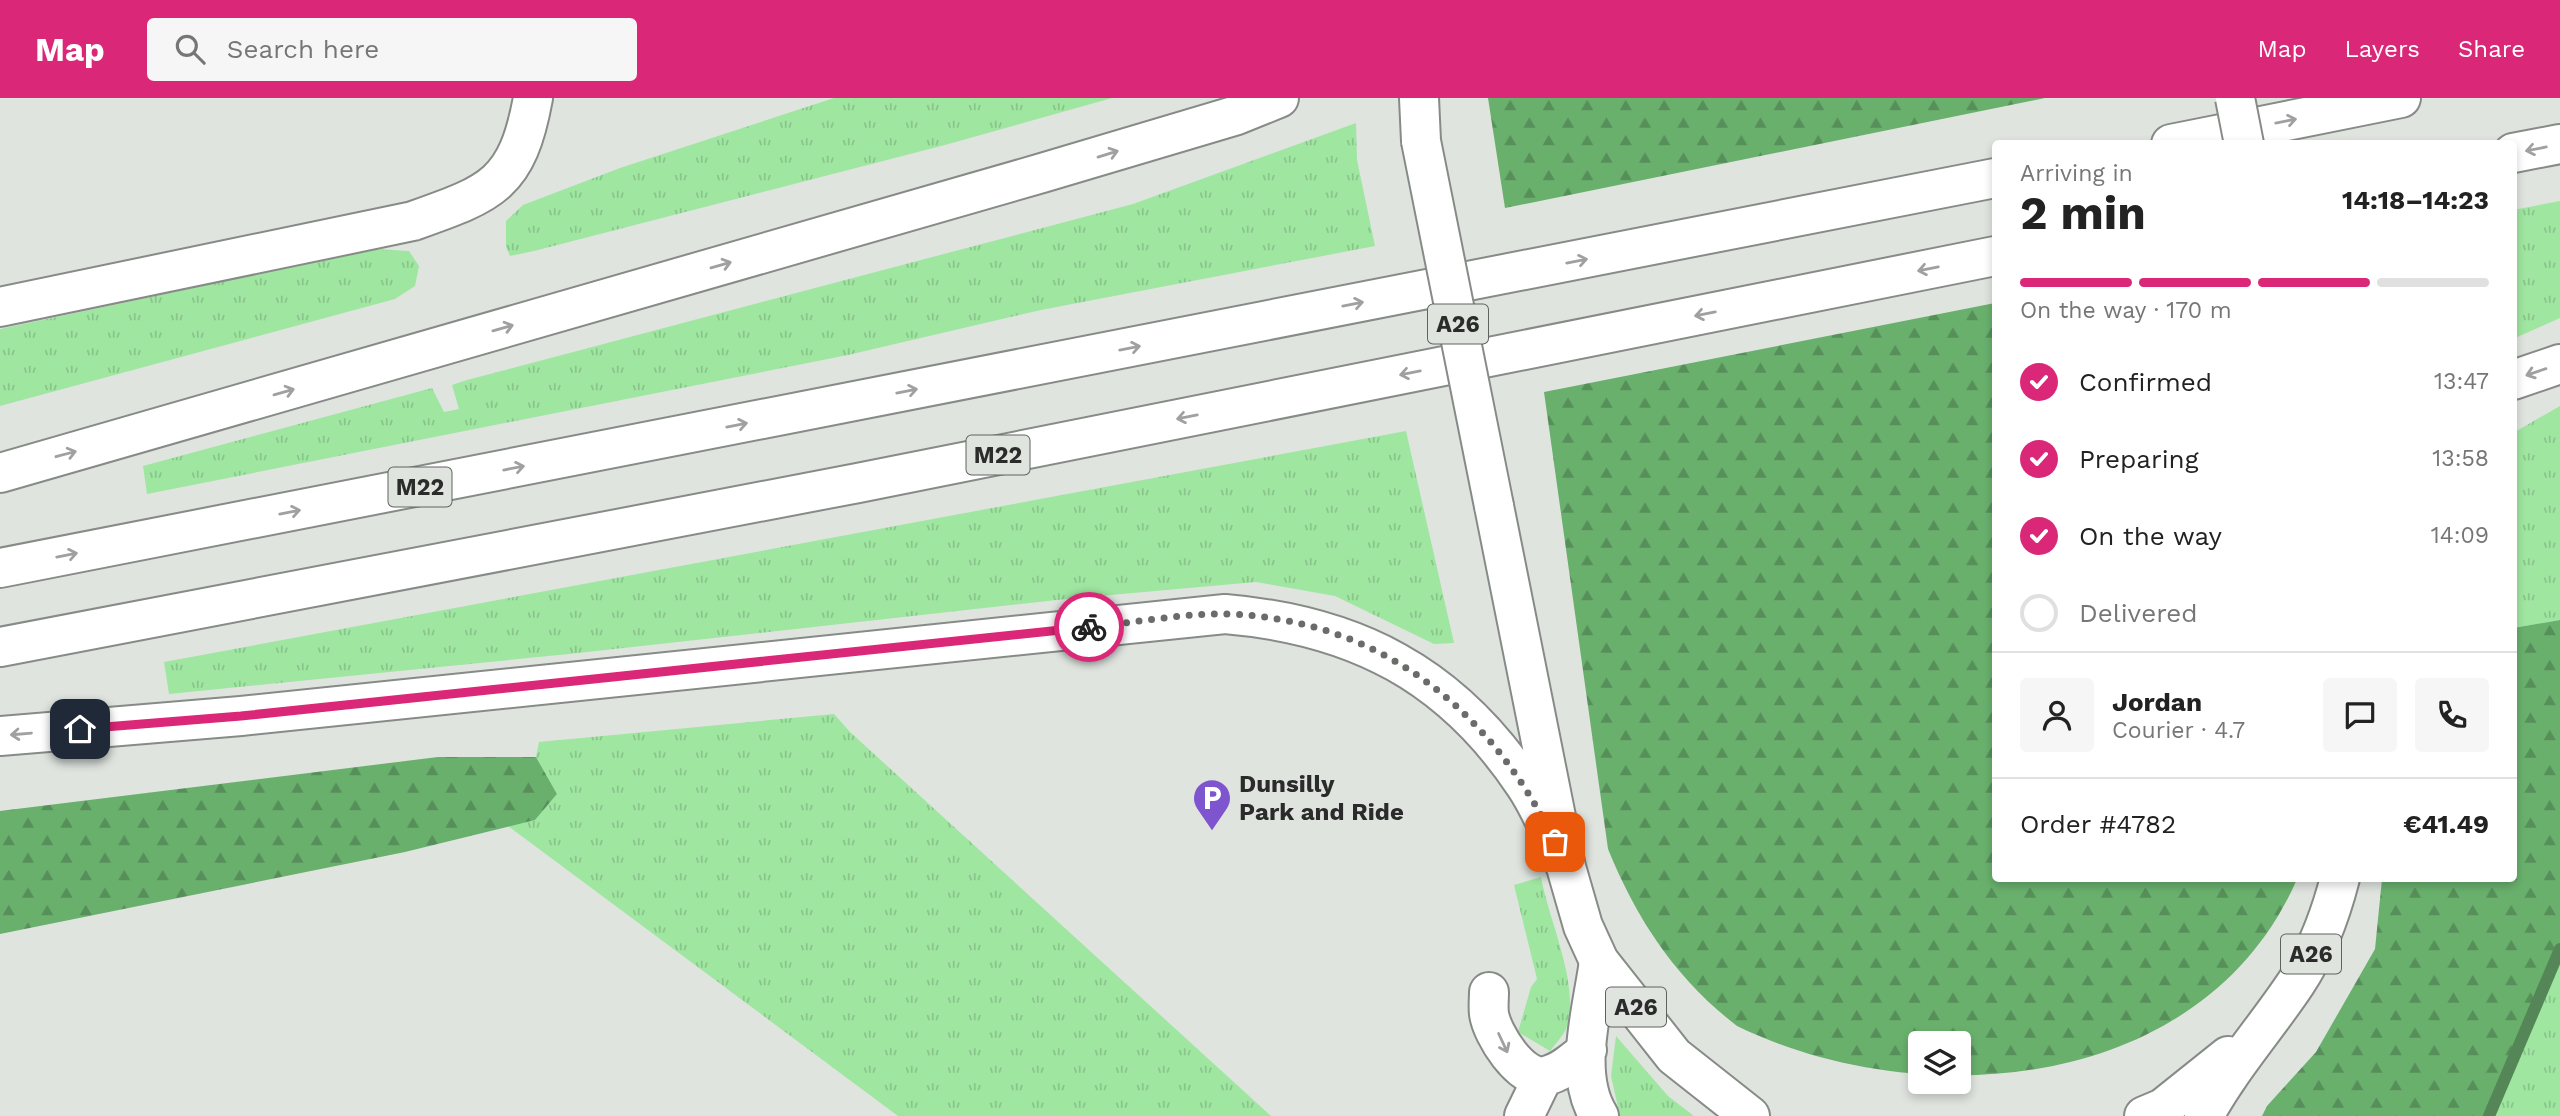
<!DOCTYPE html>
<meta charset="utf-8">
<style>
body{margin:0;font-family:"Work Sans",sans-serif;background:#f6f6f6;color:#222;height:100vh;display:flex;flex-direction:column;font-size:26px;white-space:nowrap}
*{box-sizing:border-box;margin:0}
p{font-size:23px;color:#767676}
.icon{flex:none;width:38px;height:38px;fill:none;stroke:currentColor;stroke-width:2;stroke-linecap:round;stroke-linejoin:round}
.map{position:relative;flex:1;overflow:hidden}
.sheet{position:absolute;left:1992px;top:42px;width:525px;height:742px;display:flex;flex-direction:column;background:#fff;border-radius:7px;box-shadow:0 4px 10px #0003}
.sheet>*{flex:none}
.controls{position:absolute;left:1908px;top:933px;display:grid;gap:14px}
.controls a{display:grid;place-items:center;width:63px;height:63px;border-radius:7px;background:#fff;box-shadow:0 4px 10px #0003;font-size:35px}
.pin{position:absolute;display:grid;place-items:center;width:60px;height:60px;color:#fff;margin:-30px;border-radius:14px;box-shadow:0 4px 10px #0006}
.courier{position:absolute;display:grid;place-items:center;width:70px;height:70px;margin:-35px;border:5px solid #db2777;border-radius:50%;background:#fff;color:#222;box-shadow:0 2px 9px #0007}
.head em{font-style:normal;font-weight:700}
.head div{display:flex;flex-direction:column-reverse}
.head{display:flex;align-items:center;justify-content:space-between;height:119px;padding:0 28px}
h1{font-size:46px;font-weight:700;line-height:52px}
.bar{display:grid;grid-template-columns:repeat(4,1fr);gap:10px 7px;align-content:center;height:84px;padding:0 28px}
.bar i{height:9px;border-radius:5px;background:#e0e0e0}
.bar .selected{background:#db2777}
.bar p{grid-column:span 4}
.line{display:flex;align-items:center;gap:18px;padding:0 28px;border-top:2px solid #e0e0e0}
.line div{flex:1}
.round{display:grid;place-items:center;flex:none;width:74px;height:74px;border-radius:7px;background:#f6f6f6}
ol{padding:0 28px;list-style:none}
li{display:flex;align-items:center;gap:21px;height:77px}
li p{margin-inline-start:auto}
li .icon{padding:7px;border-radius:50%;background:#db2777;color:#fff;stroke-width:4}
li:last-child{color:#767676}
li i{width:38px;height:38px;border:4px solid #e0e0e0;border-radius:50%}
header{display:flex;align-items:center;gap:42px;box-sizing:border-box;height:98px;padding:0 35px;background:#db2777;color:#fff}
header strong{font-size:33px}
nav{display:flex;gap:38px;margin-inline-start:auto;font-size:24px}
.search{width:490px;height:63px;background:#f6f6f6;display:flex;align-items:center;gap:18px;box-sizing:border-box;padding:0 24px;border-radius:7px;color:#767676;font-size:26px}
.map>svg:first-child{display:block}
.grass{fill:url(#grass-tufts)}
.forest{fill:url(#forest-firs);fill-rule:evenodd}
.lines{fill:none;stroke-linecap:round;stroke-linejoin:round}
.stream{stroke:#558657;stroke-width:12}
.minor-casing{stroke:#878b87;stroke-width:42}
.highway-casing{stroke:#878b87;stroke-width:42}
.minor{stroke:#fff;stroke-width:38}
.highway{stroke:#fff;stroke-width:38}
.highway-bridge-casing{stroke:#878b87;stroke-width:42;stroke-linecap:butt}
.highway-bridge{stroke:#fff;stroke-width:38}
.oneway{stroke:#9fa09f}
.done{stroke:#696c69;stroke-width:7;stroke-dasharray:0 12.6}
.route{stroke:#db2777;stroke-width:9}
.labels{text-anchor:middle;stroke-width:5;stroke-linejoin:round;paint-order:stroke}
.shield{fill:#dfe4df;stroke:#606260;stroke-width:2}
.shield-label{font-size:23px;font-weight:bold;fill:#2a2b2a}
.poi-label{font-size:24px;font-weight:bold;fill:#2a2b2a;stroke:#dfe4df;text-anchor:start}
</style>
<header>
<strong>Map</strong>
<div class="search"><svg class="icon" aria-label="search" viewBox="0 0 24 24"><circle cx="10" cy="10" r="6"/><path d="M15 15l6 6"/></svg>Search here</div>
<nav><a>Map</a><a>Layers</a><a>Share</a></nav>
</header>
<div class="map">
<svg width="2560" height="1018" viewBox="0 0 2560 1018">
<defs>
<pattern id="grass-tufts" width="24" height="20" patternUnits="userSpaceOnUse" patternTransform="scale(1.75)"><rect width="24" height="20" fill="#9fe6a1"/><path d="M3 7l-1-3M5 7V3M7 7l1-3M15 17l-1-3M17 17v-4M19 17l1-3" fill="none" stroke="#89c58b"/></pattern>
<pattern id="forest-firs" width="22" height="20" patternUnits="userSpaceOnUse" patternTransform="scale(1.75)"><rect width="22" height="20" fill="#69b06d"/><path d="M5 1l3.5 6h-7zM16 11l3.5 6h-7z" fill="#578f5a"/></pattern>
</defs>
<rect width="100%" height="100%" fill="#dfe4df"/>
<path class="grass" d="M834,0h278l-167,47 -411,106 -24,5 -4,-9v-26l17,-16 97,-37z
M1356,25l1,37 18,86 -334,64 -193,45 -701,139 -4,-28 289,-78 12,24 15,-3 -7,-24 15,-5 666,-176z
M2560,103v117l-47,21v-129z
M375,151l34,2 10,15 -4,20 -20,13 -395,107v-77z
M2560,308v214l-47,8v-195z
M1406,333l48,212 -20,1 -99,-48 -79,-14 -190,17 -497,55 -400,40 -5,-32z
M834,616l16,18 421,384h-373l-390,-290 27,-6 22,-26 -21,-37 3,-15z
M1541,779c8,44 37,103 27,146 -2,10 -12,20 -18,28l-32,-19 13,-45 6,-8 -23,-94z
M2560,851v167h-70z
M1616,938l52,60 26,20h-74l-9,-40z"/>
<path class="forest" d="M1488,0h557l-540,110z
M1995,205v575l302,1c-92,213 -375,237 -560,147 -61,-47 -100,-106 -129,-177l-64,-457zM1958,945v39h-38v-39z
M2560,522v329l-70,167h-228l5,-10 49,-54 59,-103 7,-70 131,-1v-250z
M438,659h98l21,37 -22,26 -130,32 -405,82v-123z"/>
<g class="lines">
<path class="stream" d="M2489,1018l71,-167"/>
<defs>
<path id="minor" d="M0,209l413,-86c79,-28 104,-36 120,-123
M1599,863c-6,47 -27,112 0,155
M1489,894c0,7 -1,15 0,22 3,20 32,67 56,62 16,-3 30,-16 42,-26
M1524,1018l19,-39"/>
<path id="highway" d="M1419,0l2,43
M2171,46l230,-46
M2513,55l47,-9
M2513,282l47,-16
M0,375l1042,-300 195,-58 42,-17
M1494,408l72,361 17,59 16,35 75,95 76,60
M0,470l1995,-390
M0,549l858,-164 1137,-227
M0,638l241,-20 984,-102c130,11 226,60 300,171 17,25 28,55 41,82
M2144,1018l19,-8 65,-52
M2204,1018c26,-48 62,-88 92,-133 20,-30 35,-70 44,-105"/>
</defs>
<use href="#minor" class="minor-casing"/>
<use href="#highway" class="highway-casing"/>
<use href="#minor" class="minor"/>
<use href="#highway" class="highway"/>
<defs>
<path id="highway-bridge" d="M2235,0l9,46
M1421,43l73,365"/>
</defs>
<use href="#highway-bridge" class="highway-bridge-casing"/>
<use href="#highway-bridge" class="highway-bridge"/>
</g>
<defs><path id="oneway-shaft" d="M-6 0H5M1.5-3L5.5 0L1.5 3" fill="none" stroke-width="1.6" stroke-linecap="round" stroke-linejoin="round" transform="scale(1.75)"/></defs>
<g class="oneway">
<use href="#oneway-shaft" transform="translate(2286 23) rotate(-11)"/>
<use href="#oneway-shaft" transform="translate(2536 51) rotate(169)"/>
<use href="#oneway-shaft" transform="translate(1108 56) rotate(-17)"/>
<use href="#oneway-shaft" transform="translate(1577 163) rotate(-11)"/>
<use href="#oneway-shaft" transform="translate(721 167) rotate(-16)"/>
<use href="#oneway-shaft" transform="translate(1928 171) rotate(169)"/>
<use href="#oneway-shaft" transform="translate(1353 206) rotate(-11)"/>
<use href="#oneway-shaft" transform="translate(1705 216) rotate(169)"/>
<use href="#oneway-shaft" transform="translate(503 230) rotate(-16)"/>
<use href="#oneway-shaft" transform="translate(1130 250) rotate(-11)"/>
<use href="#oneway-shaft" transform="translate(2536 274) rotate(161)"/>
<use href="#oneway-shaft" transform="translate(1410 275) rotate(169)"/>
<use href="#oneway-shaft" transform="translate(907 293) rotate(-11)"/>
<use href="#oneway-shaft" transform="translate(284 294) rotate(-16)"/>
<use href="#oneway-shaft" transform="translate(1187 319) rotate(169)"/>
<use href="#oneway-shaft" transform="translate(737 327) rotate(-11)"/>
<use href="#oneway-shaft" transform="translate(66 356) rotate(-15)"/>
<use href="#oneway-shaft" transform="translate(514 370) rotate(-11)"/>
<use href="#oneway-shaft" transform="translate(290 414) rotate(-11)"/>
<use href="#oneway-shaft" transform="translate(67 457) rotate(-11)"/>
<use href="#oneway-shaft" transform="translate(21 636) rotate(175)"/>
<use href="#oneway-shaft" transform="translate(1503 945) rotate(65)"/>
</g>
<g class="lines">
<path class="done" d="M1089,529c45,-4 93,-14 138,-13 152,5 264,95 328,228"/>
<path class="route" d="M80,631l161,-13 848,-89"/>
</g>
<defs>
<symbol id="parking-pin" viewBox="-11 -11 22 30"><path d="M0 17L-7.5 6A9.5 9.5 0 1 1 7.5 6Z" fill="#7e55cf" stroke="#dfe4df"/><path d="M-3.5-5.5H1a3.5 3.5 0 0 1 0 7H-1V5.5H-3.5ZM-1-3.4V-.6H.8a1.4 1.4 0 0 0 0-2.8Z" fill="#fff"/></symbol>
</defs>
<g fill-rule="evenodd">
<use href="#parking-pin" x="1190" y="678" width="44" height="60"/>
</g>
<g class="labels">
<g class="shield">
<rect x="1428" y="206.5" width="60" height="39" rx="5"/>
<rect x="966.5" y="337.5" width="63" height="39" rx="5"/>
<rect x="388.5" y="369.5" width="63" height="39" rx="5"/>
<rect x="2281" y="836.5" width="60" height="39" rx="5"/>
<rect x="1606" y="889.5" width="60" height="39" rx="5"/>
</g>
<g class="shield-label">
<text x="1458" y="234">A26</text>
<text x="998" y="365">M22</text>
<text x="420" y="397">M22</text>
<text x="2311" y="864">A26</text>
<text x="1636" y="917">A26</text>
</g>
<g class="poi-label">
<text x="1239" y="694">Dunsilly<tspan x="1239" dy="28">Park and Ride</tspan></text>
</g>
</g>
</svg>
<div class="controls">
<a><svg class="icon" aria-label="layers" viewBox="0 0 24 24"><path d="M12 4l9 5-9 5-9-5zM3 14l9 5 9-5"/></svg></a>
</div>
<div class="pin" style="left:1555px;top:744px;background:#ea580c"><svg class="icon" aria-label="bag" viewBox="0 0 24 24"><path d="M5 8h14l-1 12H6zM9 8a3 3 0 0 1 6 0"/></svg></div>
<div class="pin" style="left:80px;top:631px;background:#1f2937"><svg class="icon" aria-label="home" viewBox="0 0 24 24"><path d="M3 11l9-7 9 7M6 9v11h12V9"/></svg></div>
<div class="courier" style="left:1089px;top:529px"><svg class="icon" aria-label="bike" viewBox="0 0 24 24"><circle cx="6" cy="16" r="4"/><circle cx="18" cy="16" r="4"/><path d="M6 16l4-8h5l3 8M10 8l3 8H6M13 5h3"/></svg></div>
<section class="sheet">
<div class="head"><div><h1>2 min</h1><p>Arriving in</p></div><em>14:18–14:23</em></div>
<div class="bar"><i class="selected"></i><i class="selected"></i><i class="selected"></i><i></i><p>On the way · 170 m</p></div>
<ol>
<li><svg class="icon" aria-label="check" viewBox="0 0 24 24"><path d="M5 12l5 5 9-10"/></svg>Confirmed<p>13:47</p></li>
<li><svg class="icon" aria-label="check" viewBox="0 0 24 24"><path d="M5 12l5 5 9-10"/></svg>Preparing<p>13:58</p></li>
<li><svg class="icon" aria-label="check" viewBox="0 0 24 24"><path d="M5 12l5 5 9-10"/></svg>On the way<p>14:09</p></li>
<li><i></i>Delivered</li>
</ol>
<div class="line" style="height:126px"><a class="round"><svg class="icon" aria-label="person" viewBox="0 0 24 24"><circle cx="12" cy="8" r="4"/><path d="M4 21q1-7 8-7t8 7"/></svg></a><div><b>Jordan</b><p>Courier · 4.7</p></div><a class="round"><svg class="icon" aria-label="chat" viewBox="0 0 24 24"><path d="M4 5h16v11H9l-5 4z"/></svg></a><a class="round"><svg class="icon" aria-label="phone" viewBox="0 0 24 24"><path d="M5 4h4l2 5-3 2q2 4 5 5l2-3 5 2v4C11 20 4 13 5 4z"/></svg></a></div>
<div class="line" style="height:91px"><div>Order #4782</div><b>€41.49</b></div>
</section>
</div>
